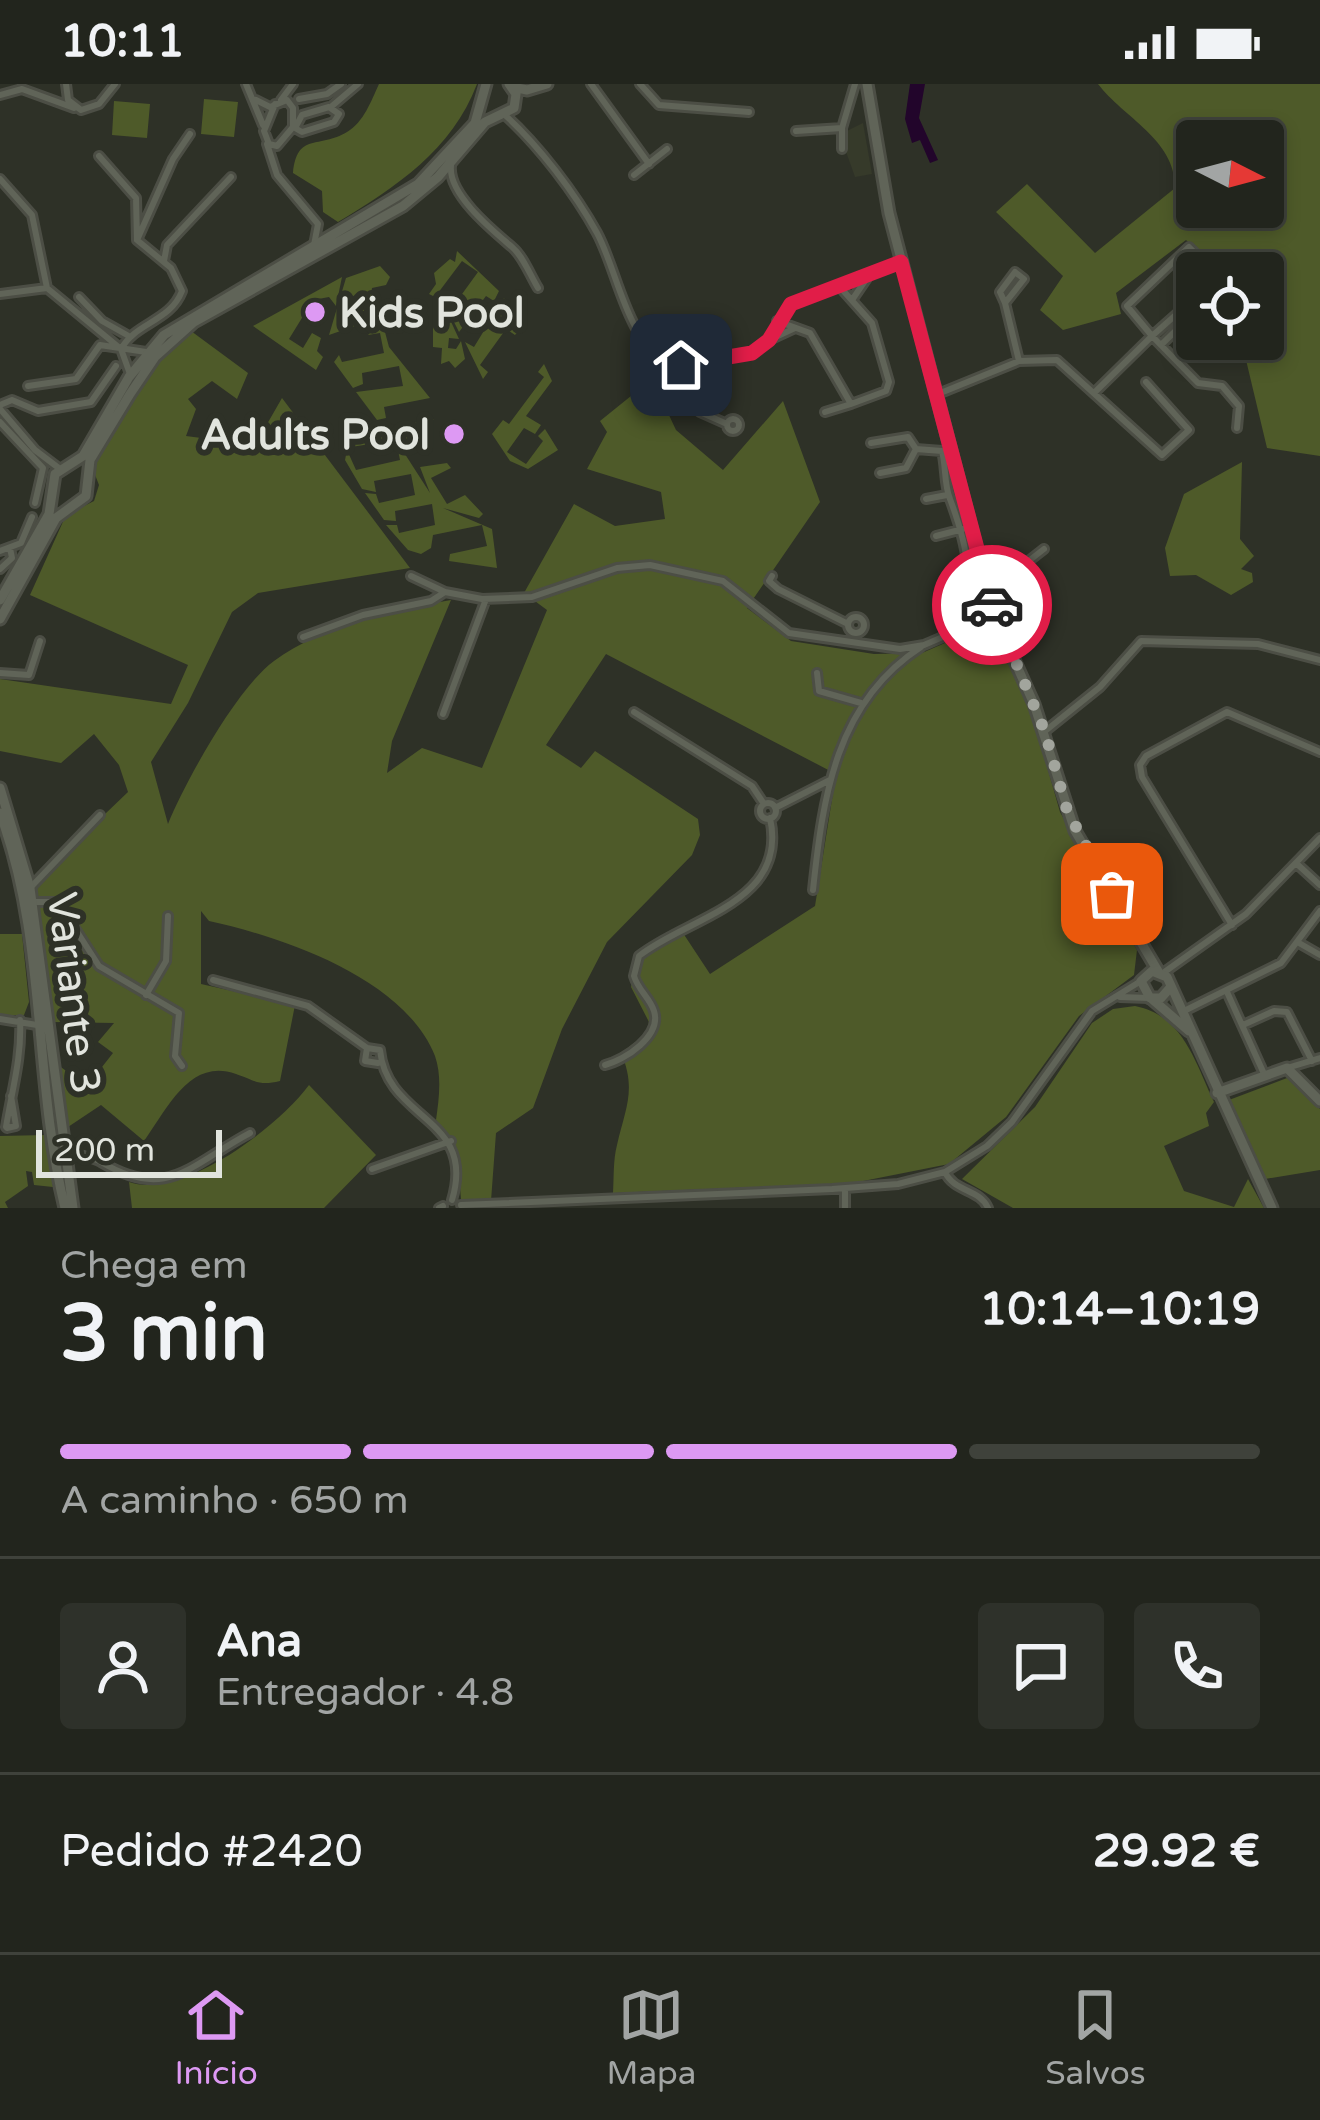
<!DOCTYPE html>
<html lang="pt">
<meta charset="utf-8">
<style>
body{margin:0;font-family:"Varela Round",sans-serif;background:#2e312a;color:#f1f3f6;height:100vh;display:flex;flex-direction:column;font-size:45px;white-space:nowrap}
*{box-sizing:border-box;margin:0}
p{font-size:39px;color:#a2a5a4}
.icon{flex:none;width:66px;height:66px;fill:none;stroke:currentColor;stroke-width:2;stroke-linecap:round;stroke-linejoin:round}
.map{position:relative;height:1124px;overflow:hidden}
.drawer{display:flex;flex-direction:column;background:#22251d;flex:1}
.drawer>*{flex:none}
.needle{width:78px;rotate:96deg}
.controls{position:absolute;left:1176px;top:36px;display:grid;gap:24px}
.controls a{display:grid;place-items:center;width:108px;height:108px;border-radius:12px;background:#22251d;box-shadow:0 6px 18px #0003,0 0 0 3px #3f423b;font-size:60px}
.scale{position:absolute;left:36px;bottom:30px;width:186px;box-sizing:border-box;padding-left:12px;border:6px solid #e1e4dd;border-top:0;font-size:33px;line-height:42px;white-space:nowrap;color:#e1e4dd;-webkit-text-stroke:9px #2e3127;paint-order:stroke}
.pin{position:absolute;display:grid;place-items:center;width:102px;height:102px;color:#fff;margin:-51px;border-radius:24px;box-shadow:0 6px 18px #0006}
.courier{position:absolute;display:grid;place-items:center;width:120px;height:120px;margin:-60px;border:9px solid #e11d48;border-radius:50%;background:#fff;color:#222;box-shadow:0 3px 15px #0007}
.head em{font-style:normal;font-weight:700}
.head div{display:flex;flex-direction:column-reverse}
.head{display:flex;align-items:center;justify-content:space-between;height:204px;padding:0 60px}
h1{font-size:78px;font-weight:700;line-height:90px}
.bar{display:grid;grid-template-columns:repeat(4,1fr);gap:18px 12px;align-content:center;height:144px;padding:0 60px}
.bar i{height:15px;border-radius:9px;background:#3f423b}
.bar .on{background:#dd99f3}
.bar p{grid-column:span 4}
.line{display:flex;align-items:center;gap:30px;padding:0 60px;border-top:3px solid #3f423b}
.line div{flex:1}
.round{display:grid;place-items:center;flex:none;width:126px;height:126px;border-radius:12px;background:#2e312a}
.status{display:flex;justify-content:space-between;align-items:center;height:84px;padding:0 60px;background:#22251d;direction:ltr}
.status svg{height:33px;fill:currentColor}
.tab-bar{display:flex;justify-content:space-around;align-items:center;height:168px;border-top:3px solid #3f423b;background:#22251d;font-size:33px;color:#a2a5a4}
.tab-bar a{display:grid;justify-items:center;gap:6px}
.tab-bar .on{color:#dd99f3}
.map>svg:first-child{display:block}
.built{fill:#363a2a}
.green{fill:#4e5a29;fill-rule:evenodd}
.water{fill:#22052b}
.lines{fill:none;stroke-linecap:round;stroke-linejoin:round}
.street-casing{stroke:#4c4e45;stroke-width:12}
.secondary-casing{stroke:#4c4e45;stroke-width:15}
.street{stroke:#606458;stroke-width:6}
.secondary{stroke:#606458;stroke-width:9}
.done{stroke:#a2a59d;stroke-width:12;stroke-dasharray:0 21.6}
.route{stroke:#e11d48;stroke-width:15}
.poi-dot{fill:#dd99f3;stroke:#2e3127;stroke-width:4.5}
.labels{text-anchor:middle;stroke-width:12;stroke-linejoin:round;paint-order:stroke}
.poi-label{font-size:42px;font-weight:bold;fill:#e1e4dd;stroke:#2e3127;text-anchor:start}
.street-label{font-size:42px;fill:#e1e4dd;stroke:#2e3127}
</style>
<div class="status"><b>10:11</b><svg viewBox="0 0 49 12"><path d="M0 12V9h3v3zM5 12V6h3v6zM10 12V3h3v9zM15 12V0h3v12zM26 1h20v11H26zM47 4h2v5h-2z"/></svg></div>
<div class="map">
<svg width="1320" height="1124" viewBox="0 0 1320 1124">
<rect width="100%" height="100%" fill="#2e3127"/>
<path class="built" d="M863,39l9,51 -17,3 -11,-31 1,-14z"/>
<path class="green" d="M379,0h98c-25,66 -81,103 -139,138l-15,-10 -1,-21 -29,-18c4,-41 26,-24 54,-41 17,-10 24,-31 32,-48z
M1098,0h222v372l-53,-8 -26,-109h22v-66h-51l-3,-12 -23,-21 -70,53 5,21 -58,16 -23,-20 23,-34 -67,-64 31,-28 68,69 80,-65c1,-48 -51,-70 -77,-104zM1197,57h66v66h-66z
M204,15l34,3 -4,35 -33,-3z
M114,17l36,3 -3,34 -35,-3z
M457,167l42,40 -5,10 -8,-5 -27,36 -10,-20 29,-40 -16,-11 -27,36 -6,-3 7,-10 -2,-11 16,-14 5,3z
M380,182l10,11 -4,8 -14,3 -1,9h-18l21,3 7,17 -52,18 17,-57z
M342,193l-6,29 -7,-9 -16,3 -24,39 14,9 9,-15 9,5 -4,13 6,6 -7,13 -63,-44z
M504,214l16,31 -5,6 -9,-6 -26,36 8,7 -5,7 -18,-37 9,5z
M433,219l14,10 12,26 -10,-1 -1,10 8,1 5,-8 4,18 -10,9 -6,-7 -8,3 1,-16 -9,-1z
M382,237l7,26 41,51 -46,9 2,11 -9,2 -21,-28 47,-6 -4,-20 -37,7 1,11 -10,4 -19,-26 5,-7 3,7 42,-9 -4,-20 -12,2z
M191,247l57,42 -11,26 -25,-18 -24,18 8,10 -10,27 69,9 27,-47 128,170 -152,25 -26,19 -44,91 -37,59 17,62c17,-42 69,-136 106,-163 49,-36 118,-50 177,-61l-59,141 -5,32 35,-25 60,20 65,-158 -23,-17 50,-89 41,22 50,-7 -4,-27 -74,-23 20,-37 -7,-11 52,-42 24,51 47,40 60,-69 37,101 -73,106 44,33 83,13 48,-1 69,-30 40,87 29,102 77,138 -3,25 -55,41 -73,101 -57,47 -96,19 -240,10c1,-15 0,-33 4,-48 8,-35 20,-56 4,-92l25,-19 3,-12 -18,-35 6,-35 44,-22 29,44 105,-68 21,-132 -230,-120 -60,91 35,23 14,-17 103,68 2,16 -8,20 -85,87 -45,87 -29,79 -37,25 -5,68 -30,-1 -4,-51 -21,-29c3,-21 6,-44 -1,-64 -31,-78 -153,-119 -226,-135l-8,-10v73l94,21 -15,76c-21,5 -24,0 -44,-7 -46,-17 -69,35 -92,67l-43,-36 -36,24 -7,-64 29,21 26,-33 -15,-11 16,-19 -62,-1 -19,-139 95,-91 -9,-27 -25,-31 -33,29 -61,-12v-72l171,25 17,-39 -158,-70 36,-80 28,-14 5,-16 -7,-18 60,-102z
M544,280l8,17 -26,35 15,9 -6,9 -11,-6 -17,24 19,12 17,-23 -5,-5 7,-7 13,21 -30,19 -18,-8 -18,-27 11,-14 6,4 35,-47 -6,-5z
M434,335l-27,19 -4,13 27,42 -10,-26 27,-4 4,5 -20,10 16,26 18,-9 18,19 -4,4 -36,-10 49,21 5,39 -48,-7 1,-7 37,-8 -5,-21 -49,10 -2,13 -10,6 -13,-4 -22,-25h11l2,8 36,-8 -3,-21 -37,7 1,10 -12,-1 -19,-27 11,1 3,9 36,-8 -4,-21 -37,7 2,11 -14,-3 -17,-29 2,-10 9,20 44,-10 -4,-20 -45,7 26,-23 10,-2 2,6z
M1242,378l-2,77 14,17 -13,13 11,4 1,9 -22,13 -35,-20 -26,1 -5,-28 19,-54z
M0,850h22l7,68 -5,13h-24z
M1135,922c48,9 60,56 79,96l-8,11 3,13 -45,20 20,45 50,16 14,-28 16,29h-251l-51,-29 73,-72 57,-84 21,-14z
M1287,994l33,31v61l-55,9 -36,-79z
M309,1001l67,70 -52,53h-192l-3,-26c53,18 148,-54 180,-97z
M46,1051l7,52 -19,-2 -2,-13 -6,-1 2,15 -23,16 3,6h-8v-72z"/>
<path class="water" d="M910,0h15l-6,34 19,42 -8,3 -10,-23 -8,3 -7,-24z"/>
<g class="lines">
<defs>
<path id="street" d="M66,0l2,16 13,10 18,-6 16,-20
M246,0l17,41
M591,0l58,80
M640,0l19,21 90,7
M0,11l22,-6 52,19
M299,15l28,-5 14,-10
M256,16l14,7 17,-7 6,8v19l-16,19 -8,-2 -5,-13 11,-27
M281,16l12,-16
M332,22l26,-22
M329,23l10,7 -5,8 -32,10 -7,-4 7,-13z
M505,31c34,31 70,78 92,118 21,39 29,107 71,129l84,-9 17,-13 23,-36 109,-41
M796,47l46,-3 13,-44
M267,60l10,31 41,49 -4,21
M842,65v-21
M99,72l37,42 1,42 34,28 11,23c-12,31 -46,31 -61,58
M451,82c-3,28 41,64 61,81 11,9 18,28 26,41
M634,91l33,-26
M0,95l32,36 15,73 74,61 9,25
M137,156l36,-81 17,-25
M164,177l3,-16 64,-68
M839,202l33,37 17,59 -3,9 -35,13
M0,210l47,-6
M1197,212l-45,40 -25,-30 62,-59 11,11
M79,213l23,24 25,14
M852,216l15,-22
M1005,219l-5,-11 15,-20 9,7 -19,24 14,58
M777,237l33,12 41,71 -26,8
M769,256l26,-12
M1161,261l34,-33
M681,281l19,47 27,12
M28,302l48,-7 24,-34 46,7
M1094,309l58,-57 46,47 24,3 17,20 -2,22
M938,310l81,-33 38,-1 105,95 27,-25 -43,-48
M0,321l12,-5 26,11 53,-9 25,-36
M0,325l35,41 25,19
M727 341a6 6 0 1 1 12 0a6 6 0 1 1-12 0Z
M0,338l43,46 -8,35
M871,359l37,-6 8,12 26,2c4,15 2,34 8,48 18,48 25,82 8,132
M880,389l26,-5 10,-19
M926,415l21,-4
M936,452l27,-7
M0,467l21,-8 11,-26
M0,485l12,-11 -2,-10
M411,492l34,16
M772,492l-3,5 9,8 70,35
M989,508l55,-43
M848 541a8 8 0 1 1 16 0a8 8 0 1 1-16 0Z
M303,553l60,-22 68,-14 14,-9 37,7 50,-2 85,-29 33,-3 73,16 66,52 111,16 24,-4 70,-30
M0,589l29,2 11,-34
M817,589l2,18 42,12
M634,628l118,74 12,18
M443,630l43,-115
M1044,648l56,-45 41,-46 117,3 62,16
M760 727a8 8 0 1 1 16 0a8 8 0 1 1-16 0Z
M775,724l55,-28
M1297,780l23,21
M30,804l70,-73
M813,806c10,-94 23,-188 108,-243
M32,818h26l41,64 80,47 -4,43 7,10
M1232,841l-90,-148 -2,-12 6,-9 81,-44 93,40
M1299,859l21,12
M1163,889l83,-59 74,-76
M213,896l95,26 59,42
M1227,908l38,84
M146,911l20,-34 2,-45
M1120,913l29,1
M1182,928l99,-49 39,-52
M0,935l37,6
M1243,941l31,-14 13,1 25,49
M378,979l-13,-2 2,-13 13,2c7,71 97,67 72,150
M605,981c20,-5 57,-29 49,-54 -4,-13 -16,-21 -20,-35l5,-20c49,-39 150,-53 131,-138
M1287,984l33,-10
M11,1012l5,30 -9,2 -1,-1c6,-37 16,-70 14,-107
M65,1065c12,8 25,6 36,13 67,40 90,2 149,-29
M372,1085l79,-28
M945,1088c9,20 35,17 43,36
M461,1121l371,-16 66,-5 47,-12 42,-26 25,-24 80,-111 49,-30
M439,1124l4,-2
M845,1124v-20"/>
<path id="secondary" d="M867,0l22,129 105,402 40,89 41,127 83,140
M513,3l14,3 20,-6
M0,516l49,-86 6,-40 28,-18 46,-79 35,-42 254,-151 57,-61 11,-39
M0,535l56,-101 30,-22 4,-36 40,-66 25,-37 39,-35 209,-116 35,-29 47,-55 29,-14 2,-14 -7,-10
M0,704l30,100 43,320
M0,729c47,126 33,265 65,395
M1169,905l-8,9h-11l-9,-17 11,-10 15,6 105,231
M1152,915l37,32
M1217,1009l70,-25 33,33"/>
</defs>
<use href="#street" class="street-casing"/>
<use href="#secondary" class="secondary-casing"/>
<use href="#street" class="street"/>
<use href="#secondary" class="secondary"/>
</g>
<g class="lines">
<path class="done" d="M992,521l53,127 22,78 45,84"/>
<path class="route" d="M681,281l71,-12 17,-13 22,-36 110,-42 91,343"/>
</g>
<g class="poi-dot">
<circle cx="315" cy="228" r="12"/>
<circle cx="454" cy="350" r="12"/>
</g>
<g class="labels">
<g class="poi-label">
<text x="339" y="243">Kids Pool</text>
<text x="430" y="365" text-anchor="end">Adults Pool</text>
</g>
<g class="street-label">
<text transform="translate(75 909) rotate(83)" y="15">Variante 3</text>
</g>
</g>
</svg>
<div class="controls">
<a><svg class="needle" viewBox="-14 -14 28 28"><path d="M0-13l5 13h-10z" fill="#e53935"/><path d="M0 13l5-13h-10z" fill="#a2a5a4"/></svg></a>
<a><svg class="icon" aria-label="locate" viewBox="0 0 24 24"><circle cx="12" cy="12" r="6"/><path d="M12 2v4M12 18v4M2 12h4M18 12h4"/></svg></a>
</div>
<div class="scale">200 m</div>
<div class="pin" style="left:1112px;top:810px;background:#ea580c"><svg class="icon" aria-label="bag" viewBox="0 0 24 24"><path d="M5 8h14l-1 12H6zM9 8a3 3 0 0 1 6 0"/></svg></div>
<div class="pin" style="left:681px;top:281px;background:#1f2937"><svg class="icon" aria-label="home" viewBox="0 0 24 24"><path d="M3 11l9-7 9 7M6 9v11h12V9"/></svg></div>
<div class="courier" style="left:992px;top:521px"><svg class="icon" aria-label="car" viewBox="0 0 24 24"><path d="M5 17H2v-5l4-1 3-4h7l3 4 3 1v5h-3M9 17h6M6 11h13"/><circle cx="7" cy="17" r="2"/><circle cx="17" cy="17" r="2"/></svg></div>
</div>
<section class="drawer">
<div class="head"><div><h1>3 min</h1><p>Chega em</p></div><em>10:14–10:19</em></div>
<div class="bar"><i class="on"></i><i class="on"></i><i class="on"></i><i></i><p>A caminho · 650 m</p></div>
<div class="line" style="height:216px"><a class="round"><svg class="icon" aria-label="person" viewBox="0 0 24 24"><circle cx="12" cy="8" r="4"/><path d="M4 21q1-7 8-7t8 7"/></svg></a><div><b>Ana</b><p>Entregador · 4.8</p></div><a class="round"><svg class="icon" aria-label="chat" viewBox="0 0 24 24"><path d="M4 5h16v11H9l-5 4z"/></svg></a><a class="round"><svg class="icon" aria-label="phone" viewBox="0 0 24 24"><path d="M5 4h4l2 5-3 2q2 4 5 5l2-3 5 2v4C11 20 4 13 5 4z"/></svg></a></div>
<div class="line" style="height:156px"><div>Pedido #2420</div><b>29.92 €</b></div>
</section>
<nav class="tab-bar">
<a class="on"><svg class="icon" aria-label="home" viewBox="0 0 24 24"><path d="M3 11l9-7 9 7M6 9v11h12V9"/></svg>Início</a>
<a><svg class="icon" aria-label="map" viewBox="0 0 24 24"><path d="M3 6l6-2 6 2 6-2v14l-6 2-6-2-6 2zM9 4v14M15 6v14"/></svg>Mapa</a>
<a><svg class="icon" aria-label="saved" viewBox="0 0 24 24"><path d="M7 4h10v16l-5-4-5 4z"/></svg>Salvos</a>
</nav>
